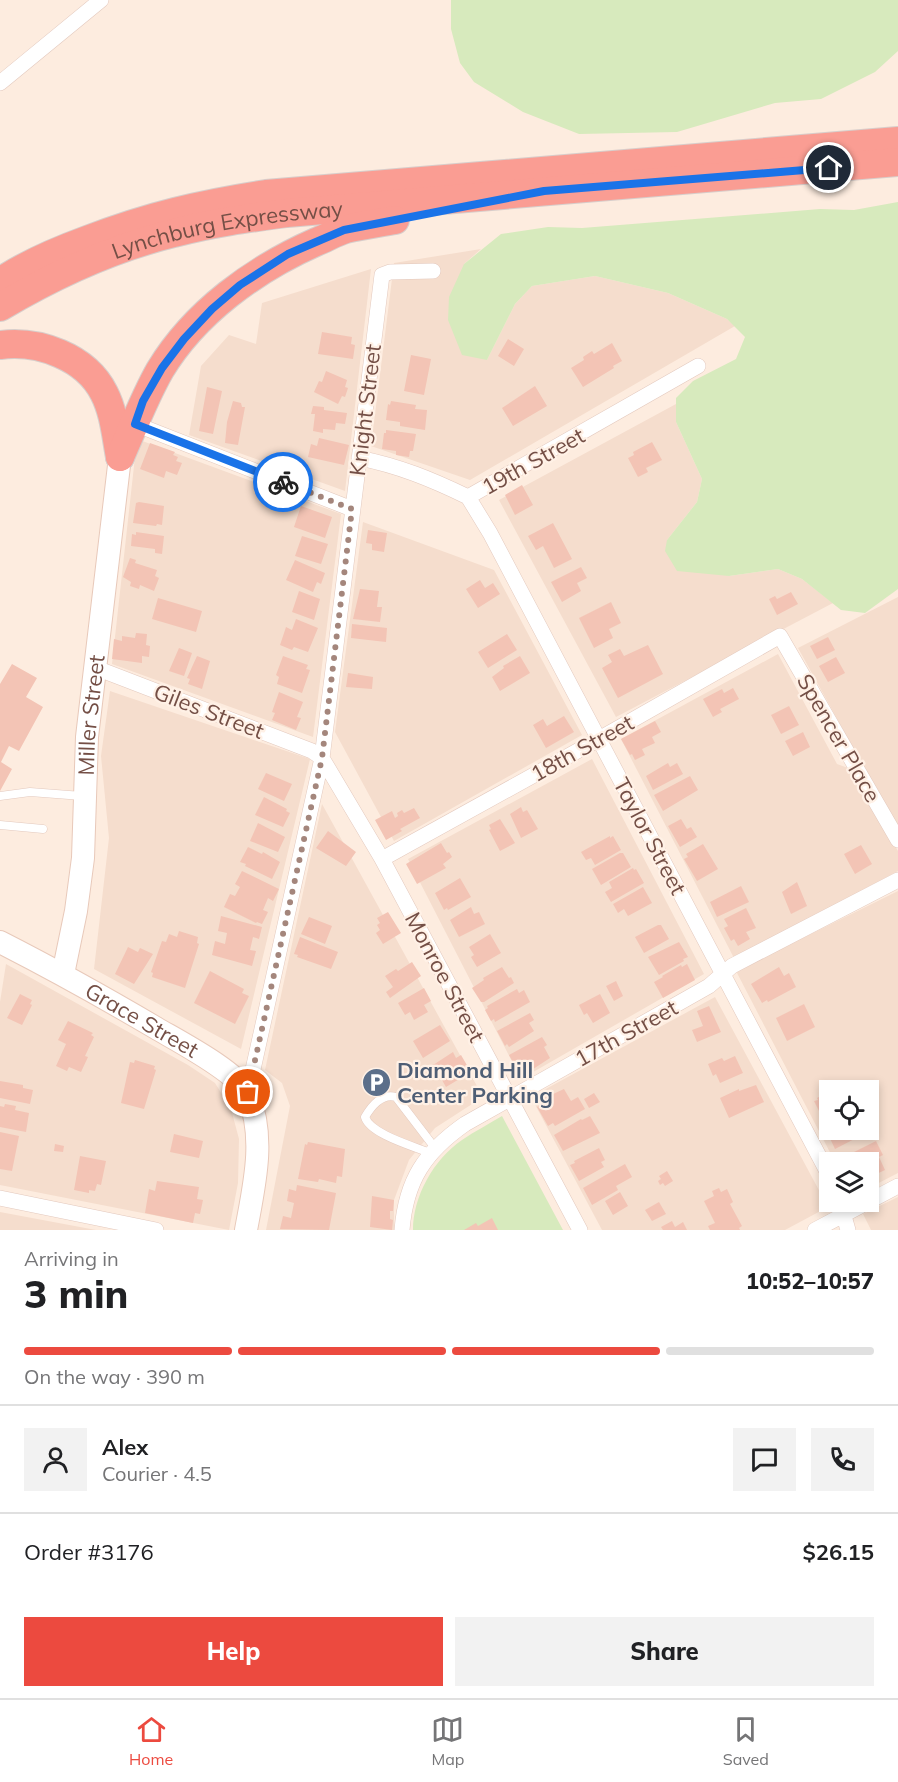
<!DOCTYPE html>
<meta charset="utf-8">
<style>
body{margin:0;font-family:Mulish,sans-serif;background:#f2f2f2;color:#202124;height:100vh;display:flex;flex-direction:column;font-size:22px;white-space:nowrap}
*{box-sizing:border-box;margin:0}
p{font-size:20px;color:#757577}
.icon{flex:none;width:33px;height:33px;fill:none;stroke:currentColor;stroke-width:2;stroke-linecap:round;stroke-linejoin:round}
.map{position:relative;height:1230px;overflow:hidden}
.panel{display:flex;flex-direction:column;background:#fff;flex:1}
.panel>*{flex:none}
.buttons{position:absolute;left:819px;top:1080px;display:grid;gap:12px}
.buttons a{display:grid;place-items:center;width:60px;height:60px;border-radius:0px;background:#fff;box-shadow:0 3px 9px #0003;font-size:30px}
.pin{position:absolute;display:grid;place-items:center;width:51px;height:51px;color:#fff;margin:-26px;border:3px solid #fff;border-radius:50%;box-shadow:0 2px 6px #0007}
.courier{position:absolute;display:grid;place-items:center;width:60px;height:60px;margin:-30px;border:4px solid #1a73e8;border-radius:50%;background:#fff;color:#222;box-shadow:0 2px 8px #0007}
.overview em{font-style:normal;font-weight:800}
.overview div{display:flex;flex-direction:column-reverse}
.overview{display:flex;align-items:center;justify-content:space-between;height:102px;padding:0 24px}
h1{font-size:39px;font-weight:800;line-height:45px}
.bar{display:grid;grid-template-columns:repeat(4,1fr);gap:9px 6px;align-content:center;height:72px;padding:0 24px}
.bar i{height:8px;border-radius:4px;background:#e0e0e0}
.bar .current{background:#ec4a3f}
.bar p{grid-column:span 4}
.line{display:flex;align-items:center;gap:15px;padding:0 24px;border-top:2px solid #e0e0e0}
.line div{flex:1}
.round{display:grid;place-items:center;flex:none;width:63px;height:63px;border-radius:0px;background:#f2f2f2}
.cta{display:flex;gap:12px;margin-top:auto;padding:12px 24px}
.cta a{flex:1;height:69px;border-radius:0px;background:#ec4a3f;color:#fff;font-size:24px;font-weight:800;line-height:69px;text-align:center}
.cta a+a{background:#f2f2f2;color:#202124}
.tabs{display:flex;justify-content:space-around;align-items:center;height:84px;border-top:2px solid #e0e0e0;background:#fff;font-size:16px;color:#757577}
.tabs a{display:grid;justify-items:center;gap:3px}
.tabs .current{color:#ec4a3f}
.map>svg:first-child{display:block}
.residential{fill:#f5ddcd;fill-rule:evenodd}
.green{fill:#d7eabd}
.building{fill:#f3c4b5}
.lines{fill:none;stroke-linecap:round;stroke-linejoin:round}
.lane-casing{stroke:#e3c9be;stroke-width:9}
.street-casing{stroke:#e3c9be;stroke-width:16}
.secondary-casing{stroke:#e8c9ba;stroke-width:24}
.highway-casing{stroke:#d8cecb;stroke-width:30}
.lane{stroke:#fff;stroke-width:8}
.street{stroke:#fff;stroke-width:15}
.secondary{stroke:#fff;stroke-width:22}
.highway{stroke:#fa9d93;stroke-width:28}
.done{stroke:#a4867c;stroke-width:6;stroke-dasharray:0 10.8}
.route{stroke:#1a73e8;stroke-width:8}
.labels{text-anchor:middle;stroke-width:4.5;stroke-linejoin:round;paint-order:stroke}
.street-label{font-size:22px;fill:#744f46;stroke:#fff1e6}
.service-label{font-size:22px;font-weight:bold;fill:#4e5e75;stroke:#fff1e6;text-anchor:start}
</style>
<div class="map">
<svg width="898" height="1230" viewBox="0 0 898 1230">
<rect width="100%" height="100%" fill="#fdecdf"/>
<path class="residential" d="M481,249l-17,15 23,96 28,-56 17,-18 63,-10 73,17 59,26 8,7 -265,154 -99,-34 23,-183z
M371,269l-26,222 -156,-56 12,-69 28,-31 27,9 6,-41z
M676,404v18l26,57 -5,23 -30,38 62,36 49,-7 24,10 31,24 -217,114 -117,-217z
M137,439l204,75 -28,223 -201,-73z
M363,522l131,48 88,165 -188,106 -59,-109z
M898,597v232l-100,-181z
M778,654l59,110 11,4 50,83v20l-164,87 -113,-219z
M110,691l200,68 -69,290 -147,-80 15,-131 -8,-82z
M592,759l112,215 -183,105 -113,-220z
M322,804l161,293 -48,31 -26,32 -15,40v30h-128l24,-124 -8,-23 -17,-13z
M898,891v282l-29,15 -1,-26h-33l-99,-191zM830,1090h38v40h-38z
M6,964l182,101 27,18 16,26 8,30 -1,44 -9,47 -229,-45v-183z
M715,997l113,210 -43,23h-183l-71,-133z
M898,1197v33h-27l-8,-16z
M0,1212l96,18h-96z"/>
<path class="green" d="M451,0h447v51l-23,21 -54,27 -46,4 -98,29 -98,2 -56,-22 -49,-30 -14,-19 -9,-34z
M898,202v387l-33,24 -24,-3 -39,-31 -24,-10 -49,7 -52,-5 -12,-20 2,-11 30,-38 5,-23 -26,-57v-24l17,-17 43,-22 9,-22 -18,-18 -59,-26 -73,-17 -63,10 -17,18 -28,56 -25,-5 -14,-35 1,-23 15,-33 37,-30 47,-7 34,1 238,-19 34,1z
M502,1116l61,114h-150c0,-34 21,-71 49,-90 13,-9 27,-16 40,-24z"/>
<path class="building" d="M322,332l30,5 -1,7 4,1 -2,14 -35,-5z
M508,339l16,10 -10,17 -16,-10z
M612,343l10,18 -9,5 1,2 -31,19 -12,-19 13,-8 -1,-3 9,-6 2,3z
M411,355l20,4 -7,36 -20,-4z
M326,371l21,9 -2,7 3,1 -3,9 -3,-1 -4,8 -24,-12 5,-11 3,1z
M535,386l12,20 -34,20 -11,-18z
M207,387l15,4 -9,43 -14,-3z
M233,401l8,2 1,4h3l-7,38 -13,-2 2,-21z
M391,401l25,4 -1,4 12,1 -2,20 -25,-4v-4l-14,-2 2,-16 2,1z
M313,406l11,1v3l23,3 -2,11 -9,-1 -1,7 -12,-1v4l-10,-2 2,-17h-4z
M386,430l30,4 -3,17h-3l-1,6 -13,-2v-4l-14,-2 2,-16h2z
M319,438l30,7 -5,20 -36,-8 3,-13 6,2z
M652,442l10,18 -16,8 2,4 -10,5 -10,-19 6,-3 -1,-3z
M150,443l25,9 -2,3 5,2 -2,4 6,2 -5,12 -11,-4 -2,7 -24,-9z
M522,485l11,20 -18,10 -10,-20z
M139,502l25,4 -2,19 -5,-1 -1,2 -23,-3 3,-20z
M301,506l31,11 -7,21 -31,-11z
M553,523l19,36 -18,9 -11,-22 -7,4 -8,-14z
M368,530l19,3 -3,19 -12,-2v-6l-6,-1z
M136,532l28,4 -2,18 -7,-1v-4l-24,-3 1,-12 4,1z
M302,536l26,8 -7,20 -26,-8z
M130,558l6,2 -1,3 22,7 -2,6 4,2 -5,13 -14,-6 -1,4 -9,-3 1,-4 -8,-5z
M295,560l30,13 -4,11 -4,-2 -4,10 -27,-12z
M581,567l6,11 -10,5 4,8 -19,11 -11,-20z
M480,580l5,8 8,-5 7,11 -22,14 -12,-19z
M360,589l19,2 -2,16h5l-2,15 -27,-3z
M299,591l21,8 -6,21 -22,-8z
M791,592l7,12 -21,11 -8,-16 6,-3 2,3z
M158,598l44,13 -6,21 -44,-13z
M611,602l10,21 -12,6 4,9 -19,10 -15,-30z
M296,619l22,9 -10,24 -14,-5 -2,3 -12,-5 6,-18 6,3z
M352,624l35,4 -1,14 -35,-4z
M136,633l11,1 -1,11 4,1 -1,11 -7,-1v7l-30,-4 2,-20 8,2v-5l13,2z
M507,634l10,16 -29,18 -10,-16z
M828,637l7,13 -18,9 -7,-13z
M648,645l15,29 -45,24 -16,-30 10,-6 -4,-7 12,-6 4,7z
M179,648l13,5 -8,23 -15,-5z
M197,656l13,5 -8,28 -14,-5 2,-5 -3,-1z
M283,656l25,9 -2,4 4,1 -8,23 -25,-9 2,-7 -3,-2z
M520,656l10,17 -30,18 -8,-14 12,-9 -1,-2z
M836,657l9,16 -17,9 -9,-16z
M12,664l25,14 -11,19 17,10 -24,44 -10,-5 -8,16 11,7 -12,22v-107z
M348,673l25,4 -1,12 -26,-2z
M733,688l6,11 -19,10 2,3 -9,5 -10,-18 19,-10 2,4z
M279,692l24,10 -6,15 4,1 -5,12 -24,-10 3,-7 -3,-1z
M789,706l10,19 -18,9 -10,-19z
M564,716l10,16 -28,16 -13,-23 10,-6 4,7z
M655,721l6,11 -9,5 3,6 -13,6 3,6 -10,5 -3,-6 -2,1 -9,-16z
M803,732l7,15 -17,9 -8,-15z
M668,763l2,4 7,-4 6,11 -30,16 -7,-14z
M266,773l26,11 -8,17 -26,-12z
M690,776l8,14 -35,21 -9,-16z
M264,797l23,12 -1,2 4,2 -7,14 -28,-12z
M521,807l2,5 4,-2 11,19 -17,9 -11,-24z
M414,808l6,10 -20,11 2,2 -16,9 -11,-20 17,-9 3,7 3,-2 -1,-3 5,-3 2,3z
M500,819l15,24 -15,8 -11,-21 2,-1 -2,-4z
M681,819l6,10 4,-2 6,10 -17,10 -12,-21z
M258,823l27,14 -7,15 -28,-11z
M328,831l28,21 -10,14 -30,-18z
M610,836v2l3,-2 8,14 -26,15 -4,-7 -5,2 -5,-8z
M441,843l6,10 2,-1 3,5 -9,7 3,4 -29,16 -11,-20z
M703,844l15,25 -21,12 -13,-22 4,-2 -2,-3z
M861,845l11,19 -17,10 -11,-20z
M248,847l14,7 1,-2 17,10 -8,17 -27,-13 1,-2 -6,-2z
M620,853h3l8,14 -30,18 -9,-16z
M633,868l1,2 2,-1 8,14 -33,19 -6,-10 7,-4 -3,-6z
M242,871l37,18 -6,12 -5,-3 -5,12 5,2 -6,12 -5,-2 -1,1 -32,-16 6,-13 5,2 5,-9 -5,-3z
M460,878l11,19 -23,13 -1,-2 -3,2 -9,-17z
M797,882l10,24 -16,8 -9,-22z
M741,886l8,16 -32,15 -7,-15z
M643,887l9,16 -24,13 -4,-7 -6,4 -5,-9z
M471,907l3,7 5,-2 6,12 -26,13 -9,-17z
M746,908l10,20 -10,4 4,7 -12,7 -4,-7 -3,2 -7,-13 4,-2 -4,-7z
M388,912l13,21 -18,11 -7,-11 4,-3 -3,-5 3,-2 -3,-5z
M221,916l41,11 -3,12 -6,-2 -3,13 6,1 -4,15 -40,-11 3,-14 10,3 2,-11 -9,-2z
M309,917l23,9 -7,18 -24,-10z
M658,925h3l8,14 -25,14 -9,-16z
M179,931l19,6 -1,6 2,1 -14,44 -33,-11 1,-4 -2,-1 11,-31 4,1 3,-8 8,3z
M490,934l11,19 -24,14 -6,-10 3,-2 -5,-8z
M300,937l38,15 -7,17 -34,-12 1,-2 -4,-1z
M679,942l9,15 -5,2 1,2 -25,14 -11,-18z
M128,947l10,5 2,-4 13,6 -19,30 -19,-10z
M412,962l9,14 -31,22 -4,-6 7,-5 -8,-11 11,-7 2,2z
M687,964l8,16 -32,18 -9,-16 9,-5 -1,-1 19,-11 1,2z
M502,967l7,11 2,-1 3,6 -30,19h-3l-9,-14 12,-8 -1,-2z
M779,967l5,9 5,-3 7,14 -28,15 -1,-2 -5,3 -11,-19z
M210,971l34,18 -2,4 7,3 -14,28 -41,-21z
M616,981l7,15 -9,5 -8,-15z
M424,988l7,13 -7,4 4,7 -14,8 -4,-8 -5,3 -7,-12z
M517,989l2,4 5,-3 6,12 -35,20 -1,-3 -3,2 -6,-11 3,-2 -1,-2z
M20,994l12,6 -2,4 2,1 -10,20 -15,-7z
M600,994l10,19 -17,10 -6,-10 -3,2 -5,-10z
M804,1004l11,23 -28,14 -11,-23z
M709,1006l12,26 -24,10 -5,-12 11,-4 -6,-15z
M530,1013l4,7 -5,3 5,8 -25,16 -2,-3 -2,2 -8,-15z
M68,1021l25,12 -2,2 3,2 -9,19 3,1 -7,15 -12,-5 -2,4 -11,-5 10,-22 -8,-4z
M440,1025l10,16 -27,17 -10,-17z
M542,1037l5,8 -3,2 6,11 -29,19 -12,-22z
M453,1052l3,6 5,-3 7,12 -5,3 3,5 -20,12 -8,-14 -3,2 -5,-8z
M735,1056l8,17 -23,10 -4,-9 -3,2 -5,-12 14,-6 2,3z
M135,1060l20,6 -1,3 2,1 -12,39 -23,-6 9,-41 4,1z
M0,1081l23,4v3l10,2 -3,14 -30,-6z
M756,1085l8,17 -35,16 -9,-20 19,-9v2z
M564,1089l7,12 7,-4 7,12 -30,17 -2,-3 -5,3 -11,-19 5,-3 -2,-4z
M830,1091v31l-2,-3 -4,2 -10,-20 4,-1 -1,-2z
M594,1093l6,9 -11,6 -5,-9z
M5,1104l11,2 -1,4 14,3 -3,19 -26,-5v-21l4,1z
M590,1116l10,17 -37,18 -9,-16 27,-16 1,1z
M831,1130h36l1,2 -33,17 -8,-17z
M0,1132l19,4 -7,35 -12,-2z
M174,1134l29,7 -4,17 -29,-6z
M876,1141l7,14 -4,2 6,13 -17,8v-16h-21l-2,-2 5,-2 -2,-3z
M308,1142l37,7 -3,28 -5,-1 -1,7 -17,-4 -1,3 -20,-3 7,-35 2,1z
M55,1144l9,2 -1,6 -9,-1z
M599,1148l6,12 -4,2 3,5 -25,14 -9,-16 5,-2 -1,-2z
M80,1156l26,5 -5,24 -4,-1 -2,7 -6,-1v3l-15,-3z
M625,1164l7,13 -16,9 2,4 -26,15 -9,-17z
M667,1171l6,10 -8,5 -2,-3 -3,2 -2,-4 3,-2 -2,-3z
M157,1181l42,6 -2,12 6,1 -3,14 -5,-1 -2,10 -48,-10 4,-24 6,2z
M297,1185l39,8 -7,37 -49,-1 3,-13 8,2 3,-15 -7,-2 2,-12 7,2z
M719,1188l2,4 6,-3 6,13 -3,2 12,22 -3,2 1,2h-30l-2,-4 7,-3 -11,-22 10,-5 -2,-5z
M620,1192l8,14 -15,9 -8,-14z
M372,1196l22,4 -1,11h-3v8l3,1 -1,10 -22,-3z
M659,1202l7,12 -14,7 -7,-11z
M492,1218l6,12h-34l12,-7 2,3z
M672,1221l3,6 8,-5 4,8h-24l-2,-3z"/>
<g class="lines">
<defs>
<path id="lane" d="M0,796l30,-4 52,4
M0,825l43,4
M430,1153c-17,-7 -60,-19 -65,-36 7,-12 17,-24 31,-20l39,51"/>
<path id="street" d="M0,83l101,-83
M135,424l217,85
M359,458c40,8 72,21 109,39l230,-131
M468,497l22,36 340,644
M96,668l216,83 10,7 60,101 198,371
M382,859l217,-120 181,-103 118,204
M248,1092l74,-334 60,-483 8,-3 43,-1
M0,1198l156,32
M840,1202l8,28
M402,1230c4,-50 23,-78 63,-106l244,-138 23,-20 166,-86
M815,1230l83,-44"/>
<g id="secondary">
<path id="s1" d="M0,942c53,27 105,56 156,86 22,13 84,45 92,67 18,43 6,91 -2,135"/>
<path id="s2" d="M63,974l13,-63 7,-53 4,-121 33,-280"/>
</g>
<g id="highway">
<path d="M0,282c26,-18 57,-31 87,-42 62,-24 114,-36 179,-46l632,-53"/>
<path id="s3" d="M0,307c54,-32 112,-59 174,-74 37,-10 75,-15 113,-20l611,-51"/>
<path d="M0,345c39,-5 86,12 104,48 10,19 12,43 16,64"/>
<path d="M120,457c13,-29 24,-59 40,-87 35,-58 95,-101 156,-128 10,-4 20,-10 30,-13 16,-4 33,-6 49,-9"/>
</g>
</defs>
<use href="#lane" class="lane-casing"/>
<use href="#street" class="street-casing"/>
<use href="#secondary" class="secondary-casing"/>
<use href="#highway" class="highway-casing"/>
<use href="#lane" class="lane"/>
<use href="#street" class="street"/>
<use href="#secondary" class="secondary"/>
<use href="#highway" class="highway"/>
</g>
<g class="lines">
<path class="done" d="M248,1092l74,-334 30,-249 -69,-27"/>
<path class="route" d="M283,482l-148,-58 8,-23 19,-33 22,-29 28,-30 28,-24 48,-31 56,-24 200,-39 285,-23"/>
</g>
<defs>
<symbol id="parking-disc" viewBox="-11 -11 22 22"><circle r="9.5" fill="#5c6f8a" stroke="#fff1e6"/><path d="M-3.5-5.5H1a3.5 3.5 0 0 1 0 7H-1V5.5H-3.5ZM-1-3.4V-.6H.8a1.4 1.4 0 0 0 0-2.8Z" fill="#fff"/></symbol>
</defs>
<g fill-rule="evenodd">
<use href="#parking-disc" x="360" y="1066" width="33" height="33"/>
</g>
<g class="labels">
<g class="street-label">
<text dy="8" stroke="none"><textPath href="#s3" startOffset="243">Lynchburg Expressway</textPath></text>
<text transform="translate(365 410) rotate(-83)" y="8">Knight Street</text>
<text transform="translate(533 461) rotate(-29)" y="8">19th Street</text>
<text transform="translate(209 711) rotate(21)" y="8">Giles Street</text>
<text dy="8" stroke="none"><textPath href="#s2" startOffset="261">Miller Street</textPath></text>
<text transform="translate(839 738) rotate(60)" y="8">Spencer Place</text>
<text transform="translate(582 748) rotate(-29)" y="8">18th Street</text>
<text transform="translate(650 836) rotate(62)" y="8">Taylor Street</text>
<text transform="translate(445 977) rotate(62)" y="8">Monroe Street</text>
<text dy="8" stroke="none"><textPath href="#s1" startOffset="162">Grace Street</textPath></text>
<text transform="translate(626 1033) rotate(-29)" y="8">17th Street</text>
</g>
<g class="service-label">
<text x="397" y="1078">Diamond Hill<tspan x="397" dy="25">Center Parking</tspan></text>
</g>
</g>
</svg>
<div class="buttons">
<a><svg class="icon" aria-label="locate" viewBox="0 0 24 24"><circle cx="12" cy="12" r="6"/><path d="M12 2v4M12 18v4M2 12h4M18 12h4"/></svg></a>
<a><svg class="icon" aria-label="layers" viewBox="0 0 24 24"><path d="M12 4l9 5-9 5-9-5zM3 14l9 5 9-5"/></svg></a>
</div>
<div class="pin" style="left:248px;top:1092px;background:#ea580c"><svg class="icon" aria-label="bag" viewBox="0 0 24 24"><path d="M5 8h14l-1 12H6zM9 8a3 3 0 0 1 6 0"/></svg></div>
<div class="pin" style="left:829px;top:168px;background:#1f2937"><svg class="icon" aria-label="home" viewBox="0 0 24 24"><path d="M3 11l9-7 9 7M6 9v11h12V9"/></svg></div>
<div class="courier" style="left:283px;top:482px"><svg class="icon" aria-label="bike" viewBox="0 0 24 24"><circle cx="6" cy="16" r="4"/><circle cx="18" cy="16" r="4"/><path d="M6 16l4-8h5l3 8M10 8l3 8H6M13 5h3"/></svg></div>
</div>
<section class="panel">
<div class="overview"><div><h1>3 min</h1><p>Arriving in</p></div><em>10:52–10:57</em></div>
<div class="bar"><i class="current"></i><i class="current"></i><i class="current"></i><i></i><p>On the way · 390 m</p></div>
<div class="line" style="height:108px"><a class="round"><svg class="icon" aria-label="person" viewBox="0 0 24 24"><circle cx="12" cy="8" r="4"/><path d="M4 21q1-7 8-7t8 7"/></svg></a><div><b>Alex</b><p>Courier · 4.5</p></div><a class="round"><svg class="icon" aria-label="chat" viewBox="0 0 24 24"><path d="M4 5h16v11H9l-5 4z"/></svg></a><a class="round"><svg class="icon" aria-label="phone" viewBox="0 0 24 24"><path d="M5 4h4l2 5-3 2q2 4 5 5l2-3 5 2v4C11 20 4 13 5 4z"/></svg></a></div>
<div class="line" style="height:78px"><div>Order #3176</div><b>$26.15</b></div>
<div class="cta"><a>Help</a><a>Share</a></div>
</section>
<nav class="tabs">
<a class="current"><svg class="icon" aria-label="home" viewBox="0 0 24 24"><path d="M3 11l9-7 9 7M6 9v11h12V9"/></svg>Home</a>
<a><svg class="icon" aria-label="map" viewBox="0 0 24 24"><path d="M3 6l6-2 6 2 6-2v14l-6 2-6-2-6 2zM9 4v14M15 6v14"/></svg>Map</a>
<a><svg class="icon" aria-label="saved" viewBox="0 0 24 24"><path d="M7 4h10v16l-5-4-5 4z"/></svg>Saved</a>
</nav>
